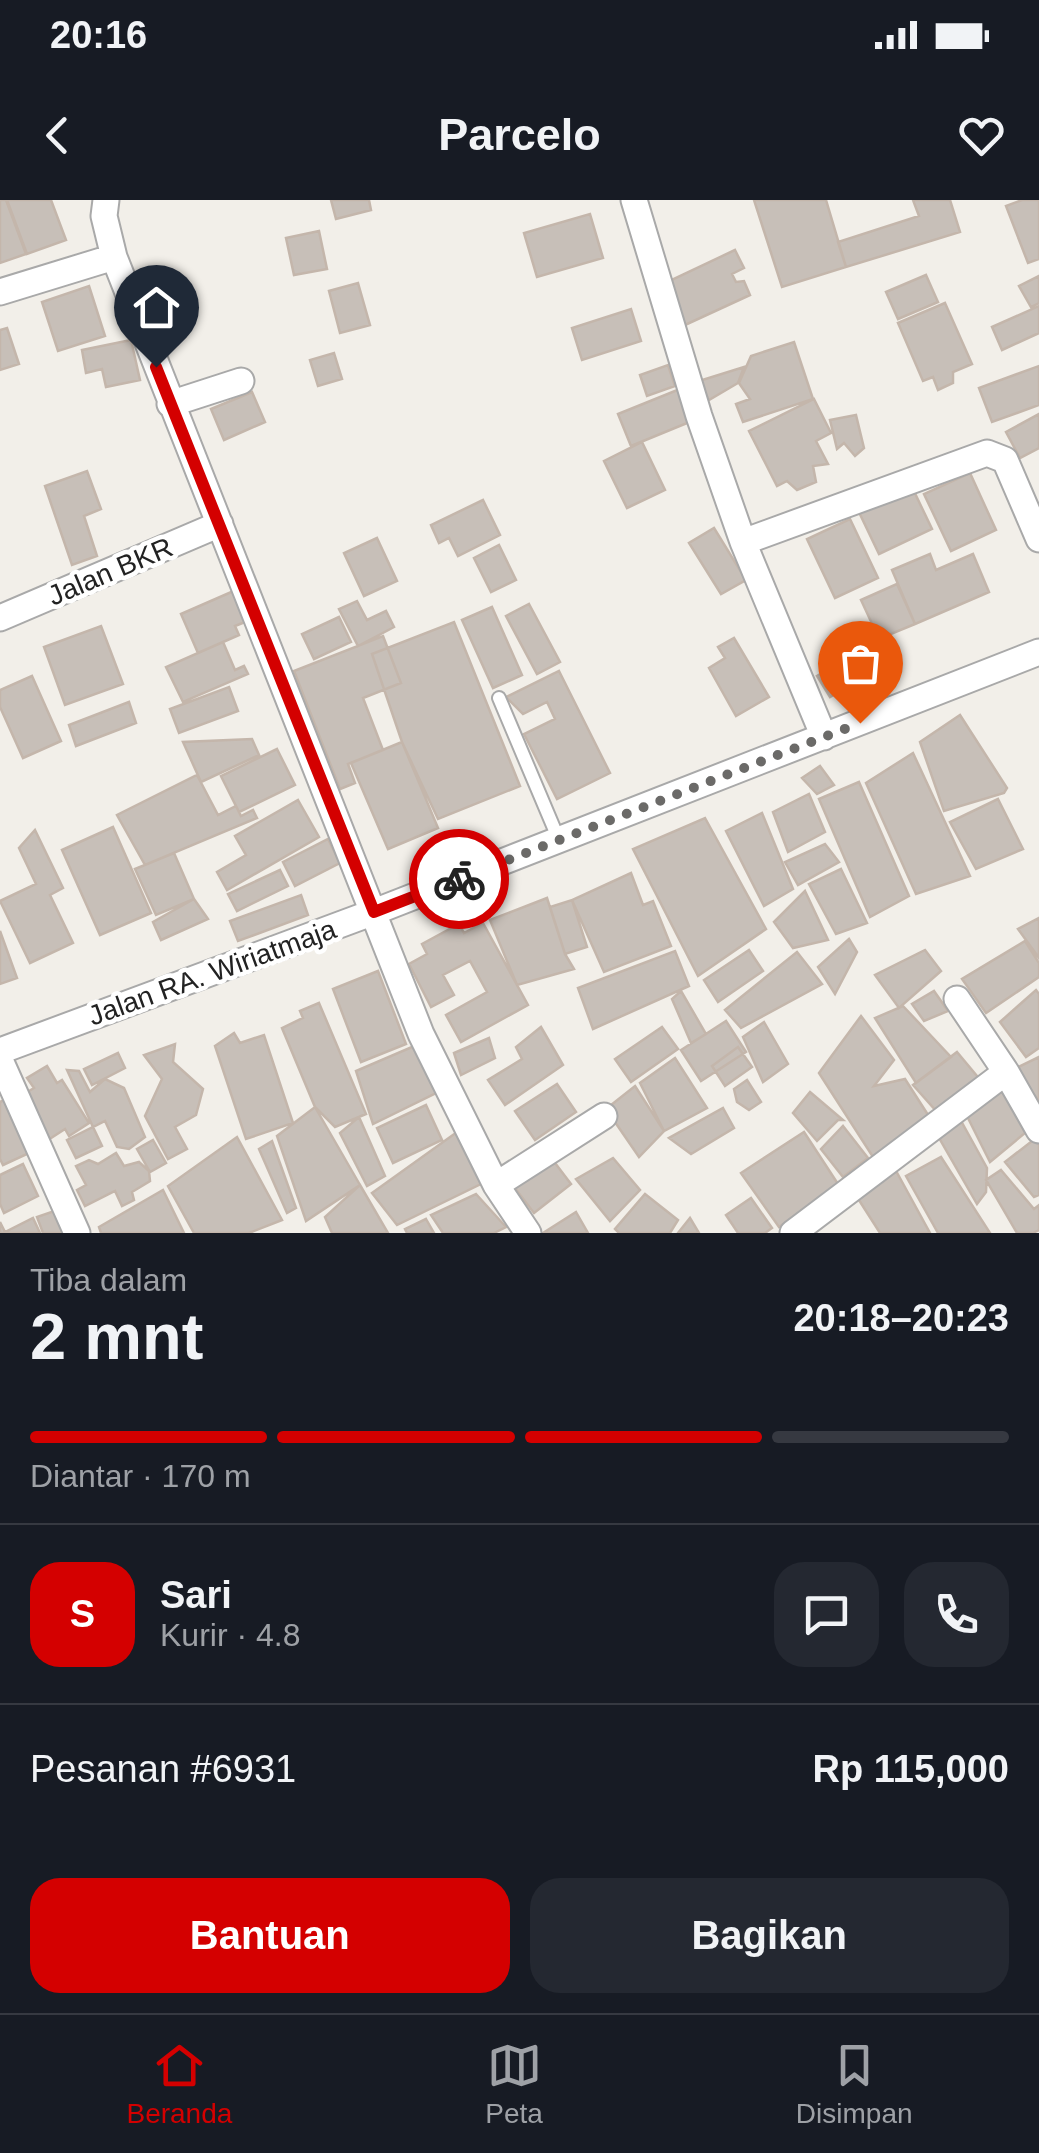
<!DOCTYPE html>
<html lang="id">
<meta charset="utf-8">
<style>
body{margin:0;font-family:Arial,sans-serif;background:#242831;color:#f1f3f6;height:100vh;display:flex;flex-direction:column;font-size:38px;white-space:nowrap}
*{box-sizing:border-box;margin:0}
p{font-size:32px;color:#9ea1a6}
.icon{flex:none;width:55px;height:55px;fill:none;stroke:currentColor;stroke-width:2;stroke-linecap:round;stroke-linejoin:round}
.map{position:relative;height:1033px;overflow:hidden}
.drawer{display:flex;flex-direction:column;background:#171b24;flex:1}
.drawer>*{flex:none}
.pin{position:absolute;display:grid;place-items:center;width:85px;height:85px;color:#fff;margin:-102px -42px;border-radius:50% 50% 50% 0;rotate:-45deg;box-shadow:0 0 10px #0007}
.pin .icon{rotate:45deg}
.courier{position:absolute;display:grid;place-items:center;width:100px;height:100px;margin:-50px;border:8px solid #d40000;border-radius:50%;background:#fff;color:#222;box-shadow:0 2px 12px #0007}
.summary em{font-style:normal;font-weight:800}
.summary div{display:flex;flex-direction:column-reverse}
.summary{display:flex;align-items:center;justify-content:space-between;height:170px;padding:0 30px}
h1{font-size:65px;font-weight:800;line-height:75px}
.bar{display:grid;grid-template-columns:repeat(4,1fr);gap:15px 10px;align-content:center;height:120px;padding:0 30px}
.bar i{height:12px;border-radius:8px;background:#363941}
.bar .current{background:#d40000}
.bar p{grid-column:span 4}
.line{display:flex;align-items:center;gap:25px;padding:0 30px;border-top:2px solid #363941}
.line div{flex:1}
.round{display:grid;place-items:center;flex:none;width:105px;height:105px;border-radius:30px;background:#242831}
.button{display:flex;gap:20px;margin-top:auto;padding:20px 30px}
.button a{flex:1;height:115px;border-radius:30px;background:#d40000;color:#fff;font-size:40px;font-weight:800;line-height:115px;text-align:center}
.button a+a{background:#242831;color:#f1f3f6}
.status{display:flex;justify-content:space-between;align-items:center;height:70px;padding:0 50px;background:#171b24;direction:ltr}
.status svg{height:28px;fill:currentColor}
header{display:flex;justify-content:space-between;align-items:center;height:130px;padding:0 30px;background:#171b24;font-size:45px;font-weight:800}
.tab-bar{display:flex;justify-content:space-around;align-items:center;height:140px;border-top:2px solid #363941;background:#171b24;font-size:28px;color:#9ea1a6}
.tab-bar a{display:grid;justify-items:center;gap:5px}
.tab-bar .current{color:#d40000}
.map>svg:first-child{display:block}
.building{fill:#c7bfb8;stroke:#c4b6ab;stroke-width:2.5}
.lines{fill:none;stroke-linecap:round;stroke-linejoin:round}
.lane-casing{stroke:#a9a9a9;stroke-width:16}
.street-casing{stroke:#a9a9a9;stroke-width:29}
.lane{stroke:#fff;stroke-width:12}
.street{stroke:#fff;stroke-width:25}
.done{stroke:#6b6a68;stroke-width:10;stroke-dasharray:0 18}
.route{stroke:#d40000;stroke-width:12}
.labels{text-anchor:middle;stroke-width:9;stroke-linejoin:round;paint-order:stroke}
.street-label{font-size:28px;fill:#222;stroke:#fff}
</style>
<div class="status"><b>20:16</b><svg viewBox="0 0 49 12"><path d="M0 12V9h3v3zM5 12V6h3v6zM10 12V3h3v9zM15 12V0h3v12zM26 1h20v11H26zM47 4h2v5h-2z"/></svg></div>
<header><svg class="icon" aria-label="back" viewBox="0 0 24 24"><path d="M15 5l-7 7 7 7"/></svg>Parcelo<svg class="icon" aria-label="heart" viewBox="0 0 24 24"><path d="M12 20l-8-8c-3-5 5-10 8-4 3-6 11-1 8 4z"/></svg></header>
<div class="map">
<svg width="1039" height="1033" viewBox="0 0 1039 1033">
<rect width="100%" height="100%" fill="#f2efe9"/>
<path class="building" d="M0,0h6l20,54 -26,9z
M7,0h44l15,40 -39,14z
M331,0h38l2,10 -35,9z
M754,0h72l20,67 -64,20z
M913,0h37l10,32 -114,35 -8,-25 81,-26z
M1022,0h17v59l-11,4 -22,-57z
M590,14l13,44 -66,19 -13,-44z
M319,31l8,38 -33,6 -8,-37z
M735,50l9,18 -12,6 4,8 8,-1 6,14 -65,30 -20,-42z
M926,75l12,27 -40,17 -12,-27z
M1039,76v27l-8,4 -12,-21z
M358,83l12,42 -30,8 -11,-42z
M89,86l16,50 -47,15 -16,-49z
M945,103l27,61 -19,8v11l-15,7 -5,-13 -10,4 -25,-58z
M1039,106v27l-37,17 -10,-23z
M631,109l10,32 -59,19 -10,-32z
M7,128l12,36 -19,6v-40z
M131,140l9,40 -34,7 -4,-18 -16,4 -4,-23z
M794,142l19,57 -70,23 -7,-18 14,-5 -11,-16 12,-27z
M334,153l8,26 -24,7 -8,-26z
M668,165l7,21 -28,10 -7,-21z
M1039,166v39l-47,17 -13,-34z
M744,167l-6,16 -29,17 -10,-19z
M680,189l12,32 -61,25 -13,-32z
M252,192l13,30 -41,18 -13,-31z
M814,199l17,34 -15,8 12,23 -15,2 3,16 -19,8 -10,-9 -10,5 -28,-55z
M1039,214v34l-19,10 -14,-26z
M856,215l8,33 -9,8 -11,-13 -7,6 -7,-29z
M642,242l23,48 -38,18 -23,-47z
M87,271l14,38 -17,7 13,40 -25,9 -27,-79z
M970,273l26,57 -45,21 -27,-57z
M911,285l21,44 -53,25 -21,-44z
M483,300l17,35 -42,21 -9,-18 -10,5 -8,-18z
M850,319l28,59 -43,20 -28,-59z
M714,328l32,52 -25,14 -32,-51z
M377,338l20,43 -33,15 -20,-43z
M499,345l17,35 -25,12 -17,-34z
M930,354l6,16 37,-16 16,38 -74,32 -23,-54z
M897,384l18,40 -36,15 -18,-39z
M236,390l14,30 -15,6 4,9 -41,18 -17,-39z
M357,401l10,19 19,-9 8,16 -36,19 -19,-37z
M529,404l31,58 -23,12 -31,-58z
M492,407l30,68 -29,13 -31,-68z
M339,417l12,25 -37,17 -12,-25z
M454,422l66,164 -82,33 -36,-77 -30,-88z
M101,426l22,58 -58,21 -21,-58z
M383,436l18,47 -38,15 20,52 -35,14 7,19 -15,6 -46,-118z
M734,438l35,59 -33,19 -27,-48 16,-10 -7,-11z
M223,442l12,28 9,-4 4,8 -65,28 -17,-35z
M842,462l12,21 -24,14 -13,-21z
M559,471l51,102 -53,26 -33,-65 31,-15 -8,-17 -24,12 -17,-17z
M32,476l29,65 -38,17 -23,-51v-17z
M229,487l9,24 -59,22 -9,-24z
M129,502l7,21 -60,23 -7,-21z
M960,515l47,73 -3,5 -60,18 -24,-69z
M252,539l7,16 -58,27 -18,-40z
M402,542l36,86 -50,21 -37,-86z
M277,549l18,36 -56,27 -18,-36z
M913,553l57,123 -54,18 -50,-111z
M820,566l14,19 -17,9 -15,-16z
M197,575l21,40 18,-9 5,10 12,-6 4,8 -112,47 -28,-50z
M859,582l50,114 -39,21 -51,-118z
M809,594l16,38 -37,20 -15,-40z
M998,599l25,50 -47,20 -26,-47z
M298,600l21,37 -92,53 -10,-18 29,-17 -11,-19z
M762,613l31,76 -29,17 -38,-75z
M705,618l61,111 -68,47 -65,-127z
M113,627l38,86 -51,22 -38,-85z
M35,630l28,58 -13,7 23,48 -43,20 -30,-62 36,-17 -17,-36z
M328,639l12,24 -45,23 -12,-24z
M825,644l14,18 -41,23 -13,-23z
M174,653l20,46 -38,16 -21,-46z
M841,669l26,54 -31,11 -27,-50z
M280,670l8,16 -51,25 -9,-17z
M631,673l12,32 10,-4 18,45 -67,26 -32,-72z
M805,691l23,49 -35,8 -19,-26z
M301,695l7,20 -70,26 -8,-20z
M547,698l18,56 9,15 -57,16 -27,-65z
M194,699l14,20 -47,21 -8,-18z
M572,700l15,47 -22,7 -15,-47z
M1039,718v40l-21,-29z
M483,723l45,82 -67,37 -15,-27 41,-23 -17,-31 -27,14 11,20 -23,12 -22,-43 18,-10 -5,-10 37,-20 5,9z
M0,731l17,47 -17,6z
M849,739l8,13 -22,42 -17,-27z
M1025,741l14,22v14l-53,36 -24,-34z
M749,750l14,21 -45,31 -14,-22z
M925,750l16,21 -42,37 -24,-33z
M675,751l14,35 -96,43 -15,-41z
M797,752l25,32 -81,44 -16,-18z
M378,771l28,73 -45,18 -28,-73z
M1036,790l3,4v54l-13,9 -26,-35z
M681,791l25,43 -15,9 -19,-44z
M934,791l14,20 -24,10 -12,-17z
M319,803l47,111 -31,13 -20,-20 -33,-79 21,-10 -3,-7z
M903,806l48,51 -35,26 -41,-65z
M861,816l33,44 -20,26 31,-7 25,39 -57,39 -54,-84z
M726,821l20,31 -45,29 -20,-31z
M764,822l24,42 -25,18 -20,-45z
M541,827l22,38 -58,40 -17,-25 34,-21 -6,-12z
M662,827l16,22 -47,33 -16,-23z
M234,833l6,10 24,-8 29,88 -47,16 -31,-93z
M489,838l6,20 -34,17 -7,-22z
M175,844l-2,18 30,27 -7,26 -21,12 12,22 -19,10 -23,-43 17,-37 -18,-24z
M419,844l17,49 -63,31 -17,-53z
M738,847l14,20 -27,19 -13,-20z
M957,852l25,30 -44,31 -25,-28z
M118,853l7,15 -33,17 -8,-16z
M1039,857v44l-25,-32z
M675,858l32,50 -43,23 -24,-48z
M47,866l10,17 5,-3 27,43 -20,13 -4,-7 -17,11 -27,-44 13,-8 -7,-10z
M67,870l12,1 11,21 15,-13 19,9 21,49 -16,12 -12,-2 -12,-26 -12,6z
M747,880l14,22 -12,8 -12,-8 -3,-13z
M1003,881l22,52 -35,29 -23,-46z
M557,884l19,28 -41,28 -20,-29z
M635,886l29,45 -25,26 -33,-48z
M810,892l33,28h-5l-21,21 -24,-28z
M13,896l25,53 -35,16 -3,-6v-57z
M426,905l16,35 -49,23 -16,-35z
M315,907l45,78 -54,36 -29,-85z
M723,908l11,20 -43,26 -22,-16z
M359,917l26,59 -18,10 -27,-53z
M960,919l27,49 -1,24 -9,12 -39,-68z
M843,926l25,32 -25,19 -22,-28z
M93,927l9,19 -26,12 -9,-18z
M457,932l28,50 -88,43 -25,-32z
M804,932l34,52 -59,43 -38,-54z
M237,937l45,83 -33,13h-55l-26,-47z
M1036,938l3,7v50l-5,2 -29,-35z
M153,940l13,23 -16,9 -13,-23z
M272,941l24,67 -9,5 -28,-64z
M116,953l8,13 15,-4 10,9 1,10 -18,11 2,8 -12,6 -7,-15 -30,15 -8,-16 9,-5 -10,-19 13,-6 9,4z
M549,955l22,29 -37,29 -23,-30z
M941,957l49,76h-52l-32,-57z
M613,958l27,32 -30,31 -34,-42z
M23,964l15,32 -34,17 -4,-9v-29z
M895,969l35,64h-50l-23,-36z
M1001,970l33,39 5,-4v25l-6,3h-16l-31,-53z
M360,985l28,48h-56l-7,-16z
M163,990l21,43h-83l-2,-6z
M476,994l30,33 -12,6h-51l-12,-18z
M645,994l33,26 -8,13h-51l-4,-4z
M751,998l21,30 -7,5h-27l-12,-18z
M63,1008l10,25h-30l-6,-16z
M576,1012l12,21h-45z
M33,1018l7,15h-40v-11l5,10z
M690,1018l9,15h-21z
M426,1019l8,14h-27l-2,-4z"/>
<g class="lines">
<defs>
<path id="lane" d="M499,498l60,142"/>
<path id="street" d="M106,0l-2,16 10,41 307,777 75,151 32,48
M634,0l65,216 44,126 81,195
M0,92l114,-35
M170,204l71,-23
M743,342l244,-89 18,7 34,79
M0,418l220,-94
M957,799l49,73 33,58
M0,851l374,-139 665,-260
M0,860l77,173
M496,985l108,-69
M793,1033l213,-161"/>
</defs>
<use href="#lane" class="lane-casing"/>
<use href="#street" class="street-casing"/>
<use href="#lane" class="lane"/>
<use href="#street" class="street"/>
</g>
<g class="lines">
<path class="done" d="M459,679l401,-156"/>
<path class="route" d="M156,167l218,545 85,-33"/>
</g>
<g class="labels">
<g class="street-label">
<text transform="translate(110 371) rotate(-23)" y="10">Jalan BKR</text>
<text transform="translate(212 772) rotate(-20)" y="10">Jalan RA. Wiriatmaja</text>
</g>
</g>
</svg>
<div class="pin" style="left:860px;top:523px;background:#ea580c"><svg class="icon" aria-label="bag" viewBox="0 0 24 24"><path d="M5 8h14l-1 12H6zM9 8a3 3 0 0 1 6 0"/></svg></div>
<div class="pin" style="left:156px;top:167px;background:#1f2937"><svg class="icon" aria-label="home" viewBox="0 0 24 24"><path d="M3 11l9-7 9 7M6 9v11h12V9"/></svg></div>
<div class="courier" style="left:459px;top:679px"><svg class="icon" aria-label="bike" viewBox="0 0 24 24"><circle cx="6" cy="16" r="4"/><circle cx="18" cy="16" r="4"/><path d="M6 16l4-8h5l3 8M10 8l3 8H6M13 5h3"/></svg></div>
</div>
<section class="drawer">
<div class="summary"><div><h1>2 mnt</h1><p>Tiba dalam</p></div><em>20:18–20:23</em></div>
<div class="bar"><i class="current"></i><i class="current"></i><i class="current"></i><i></i><p>Diantar · 170 m</p></div>
<div class="line" style="height:180px"><b class="round" style="background:#d40000;color:#fff">S</b><div><b>Sari</b><p>Kurir · 4.8</p></div><a class="round"><svg class="icon" aria-label="chat" viewBox="0 0 24 24"><path d="M4 5h16v11H9l-5 4z"/></svg></a><a class="round"><svg class="icon" aria-label="phone" viewBox="0 0 24 24"><path d="M5 4h4l2 5-3 2q2 4 5 5l2-3 5 2v4C11 20 4 13 5 4z"/></svg></a></div>
<div class="line" style="height:130px"><div>Pesanan #6931</div><b>Rp 115,000</b></div>
<div class="button"><a>Bantuan</a><a>Bagikan</a></div>
</section>
<nav class="tab-bar">
<a class="current"><svg class="icon" aria-label="home" viewBox="0 0 24 24"><path d="M3 11l9-7 9 7M6 9v11h12V9"/></svg>Beranda</a>
<a><svg class="icon" aria-label="map" viewBox="0 0 24 24"><path d="M3 6l6-2 6 2 6-2v14l-6 2-6-2-6 2zM9 4v14M15 6v14"/></svg>Peta</a>
<a><svg class="icon" aria-label="saved" viewBox="0 0 24 24"><path d="M7 4h10v16l-5-4-5 4z"/></svg>Disimpan</a>
</nav>
